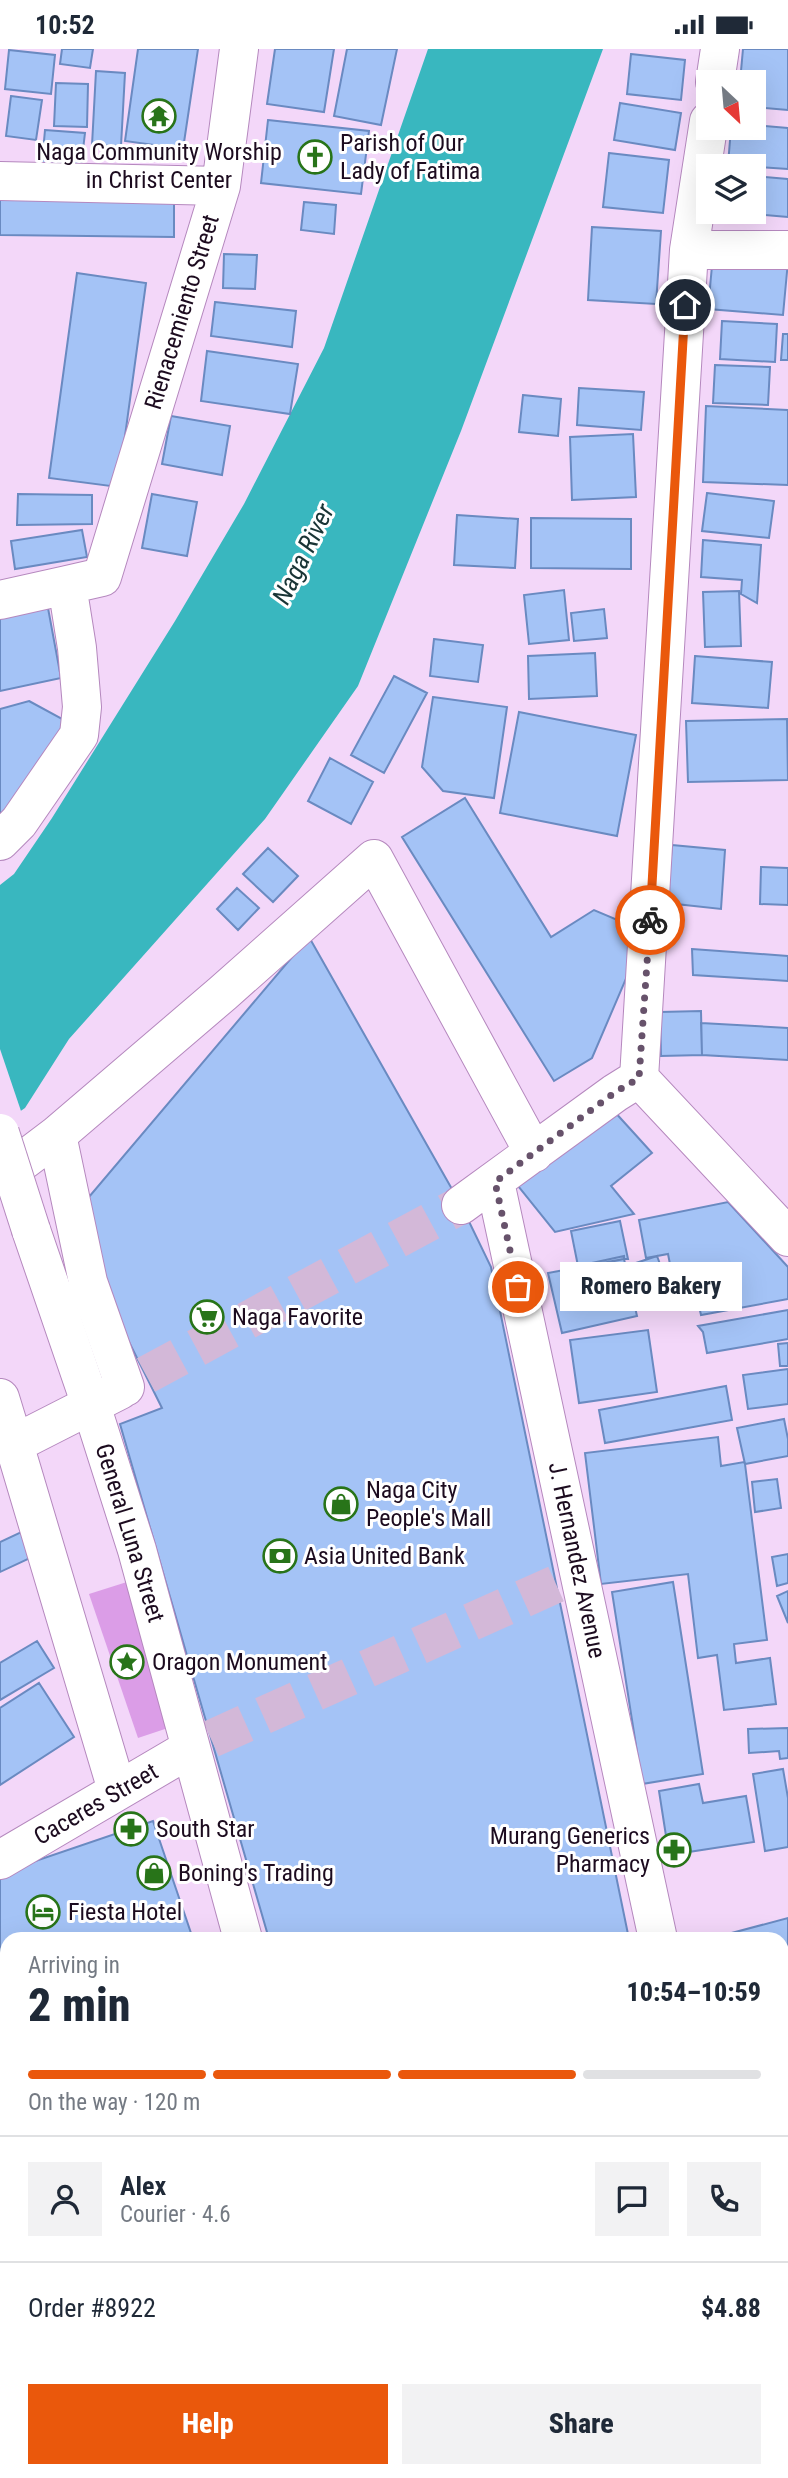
<!DOCTYPE html>
<meta charset="utf-8">
<style>
body{margin:0;font-family:"Roboto Condensed",sans-serif;background:#f2f2f3;color:#1f2937;height:100vh;display:flex;flex-direction:column;font-size:26px;white-space:nowrap}
*{box-sizing:border-box;margin:0}
p{font-size:23px;color:#747a83}
.icon{flex:none;width:38px;height:38px;fill:none;stroke:currentColor;stroke-width:2;stroke-linecap:round;stroke-linejoin:round}
.map{position:relative;flex:1;overflow:hidden}
.drawer{position:absolute;left:0px;top:1883px;width:789px;height:546px;display:flex;flex-direction:column;background:#fff;border-radius:21px 21px 0 0;box-shadow:0 7px 28px #0002}
.drawer>*{flex:none}
.needle{width:46px;rotate:154deg}
.tools{position:absolute;left:696px;top:21px;display:grid;gap:14px}
.tools a{display:grid;place-items:center;width:70px;height:70px;border-radius:0px;background:#fff;box-shadow:0 7px 28px #0002;font-size:35px}
.pin{position:absolute;display:grid;place-items:center;width:60px;height:60px;color:#fff;margin:-30px;border:4px solid #fff;border-radius:50%;box-shadow:0 2px 7px #0007}
.courier{position:absolute;display:grid;place-items:center;width:70px;height:70px;margin:-35px;border:5px solid #ea580c;border-radius:50%;background:#fff;color:#222;box-shadow:0 2px 9px #0007}
.bubble{position:absolute;height:49px;border-radius:0px;background:#fff;box-shadow:0 7px 28px #0002;font-size:23px;font-weight:800;line-height:49px;text-align:center}
.head em{font-style:normal;font-weight:800}
.head div{display:flex;flex-direction:column-reverse}
.head{display:flex;align-items:center;justify-content:space-between;height:119px;padding:0 28px}
h1{font-size:46px;font-weight:800;line-height:52px}
.bar{display:grid;grid-template-columns:repeat(4,1fr);gap:10px 7px;align-content:center;height:84px;padding:0 28px}
.bar i{height:9px;border-radius:5px;background:#e0e1e3}
.bar .current{background:#ea580c}
.bar p{grid-column:span 4}
.line{display:flex;align-items:center;gap:18px;padding:0 28px;border-top:2px solid #e0e1e3}
.line div{flex:1}
.round{display:grid;place-items:center;flex:none;width:74px;height:74px;border-radius:0px;background:#f2f2f3}
.action{display:flex;gap:14px;margin-top:auto;padding:14px 28px}
.action a{flex:1;height:80px;border-radius:0px;background:#ea580c;color:#fff;font-size:28px;font-weight:800;line-height:80px;text-align:center}
.action a+a{background:#f2f2f3;color:#1f2937}
.status{display:flex;justify-content:space-between;align-items:center;height:49px;padding:0 35px;background:#fff;direction:ltr}
.status svg{height:19px;fill:currentColor}
.map>svg:first-child{display:block}
.green{fill:#db9de7}
.water{fill:#39b7bf}
.pier{fill:#f3d7f9}
.building{fill:#a4c3f6;stroke:#6a8ac1;stroke-width:2}
.lines{fill:none;stroke-linecap:round;stroke-linejoin:round}
.minor-tunnel{stroke:#d3b8d8;stroke-width:38;stroke-dasharray:38 19;stroke-linecap:butt}
.minor-casing{stroke:#b588be;stroke-width:40}
.major-casing{stroke:#b588be;stroke-width:40}
.minor{stroke:#fff;stroke-width:38}
.major{stroke:#fff;stroke-width:38}
.major-bridge-casing{stroke:#b588be;stroke-width:40;stroke-linecap:butt}
.major-bridge{stroke:#fff;stroke-width:38}
.done{stroke:#67526b;stroke-width:7;stroke-dasharray:0 12.6}
.route{stroke:#ea580c;stroke-width:9}
.labels{text-anchor:middle;stroke-width:6;stroke-linejoin:round;paint-order:stroke}
.poi-label{font-size:24px;fill:#1c0b1f;stroke:#fff;text-anchor:start}
.street-label{font-size:24px;fill:#1c0b1f;stroke:#fff}
.water-label{font-size:26px;font-style:italic;fill:#193435;stroke:#fff}
</style>
<div class="status"><b>10:52</b><svg viewBox="0 0 49 12"><path d="M0 12V9h3v3zM5 12V6h3v6zM10 12V3h3v9zM15 12V0h3v12zM26 1h20v11H26zM47 4h2v5h-2z"/></svg></div>
<div class="map">
<svg width="788" height="2429" viewBox="0 0 788 2429">
<rect width="100%" height="100%" fill="#f3d7f9"/>
<path class="green" d="M130,1532l44,145 -36,12 -49,-144z"/>
<path class="water" d="M428,0h175l-142,382 -103,255 -93,133 -196,220 -44,69 -25,17v-240l14,-11 38,-56 123,-197 69,-117 80,-156z"/>
<path class="pier" d="M0,1000l22,65 -22,14z"/>
<path class="building" d="M62,0h31l-3,19 -30,-4z
M138,0h60l-15,100 -58,-8z
M275,0h59l-10,63 -57,-8z
M347,0h50l-16,76 -47,-9z
M743,0h45v61l-34,-3v-25h-14z
M9,1l46,5 -4,39 -46,-5z
M631,5l54,6 -4,40 -54,-6z
M96,22l29,2 -4,73 -29,-1z
M56,34l32,1 -1,43 -33,-1z
M11,47l31,4 -6,40 -30,-4z
M620,54l61,10 -6,37 -61,-10z
M268,71l101,11 -8,63 -100,-11z
M754,76l34,3v41l-60,-4 3,-37h23z
M45,81l40,3 -4,33 -39,-3z
M609,104l60,7 -6,53 -60,-6z
M754,127l34,3v38l-60,-5h26z
M0,150l174,3v35l-174,-2z
M304,153l32,3 -2,29 -33,-4z
M592,178l69,4 -5,73 -68,-4z
M224,205l33,1 -2,34 -32,-1z
M713,206l75,6 -5,54 -75,-6z
M77,224l69,10 -28,204 -69,-9z
M215,253l81,9 -4,36 -81,-11z
M722,272l55,3 -2,38 -55,-3z
M783,285h5v26h-7z
M207,302l91,13 -8,50 -89,-13z
M715,316l55,2 -2,38 -55,-2z
M579,339l65,4 -3,38 -64,-5z
M523,346l38,4 -3,37 -39,-4z
M706,357l82,4v75l-85,-3z
M171,367l59,10 -8,49 -60,-11z
M633,385l3,63 -64,3 -2,-63z
M707,444l67,8 -5,37 -67,-7z
M18,445l74,1v29l-75,1z
M152,445l45,8 -10,54 -45,-8z
M457,466l61,4 -3,49 -61,-3z
M531,469l100,1v50l-100,-1z
M82,481l5,27 -72,12 -4,-28z
M703,491l58,5 -4,58 -16,-9 1,-14 -41,-3z
M564,541l5,50 -40,4 -5,-49z
M739,542l2,55 -36,1 -2,-55z
M48,559l13,70 -61,13v-74z
M604,560l3,29 -33,3 -3,-28z
M434,590l49,6 -5,37 -48,-6z
M595,604l2,43 -68,3 -1,-43z
M695,607l77,6 -4,46 -76,-5z
M394,627l33,17 -43,80 -33,-18z
M433,648l74,10 -13,91 -51,-7 -21,-24z
M29,652l37,20 -66,100v-112z
M519,663l117,23 -19,101 -117,-23z
M787,670l1,61 -100,2 -2,-61z
M330,709l43,24 -22,42 -43,-23z
M465,749l86,139 43,-27 52,22 -54,126 -38,23 -152,-244z
M672,796l53,5 -4,59 -54,-6z
M268,799l30,28 -25,26 -30,-28z
M761,818l27,1v37l-28,-1z
M237,839l22,20 -21,22 -21,-21z
M309,888l152,268 30,62 138,672h-360l-149,-515 42,-16 -48,-96 -31,-108z
M692,900l96,7v25l-95,-6z
M701,962l1,44 -41,1 -1,-44z
M701,974l87,5v32l-86,-5z
M613,1061l39,43 -41,33 23,28 -79,18 -37,-46z
M728,1153l60,65v32l-87,16 -4,-18 -20,3 -9,-46 -22,4 -7,-38z
M620,1172l8,38h-4v-3l-46,10 -7,-35z
M624,1207v3l-46,10v-3z
M657,1207l16,43 -25,8 -15,-43z
M624,1210l13,57 -75,17 -14,-60z
M788,1261v29l-81,14 -4,-21 -5,-6z
M648,1281l9,62 -78,11 -9,-63z
M788,1294v23h-8l-2,-22z
M788,1320v35l-40,5 -5,-34z
M726,1337l6,34 -127,23 -6,-33z
M784,1370l4,20v17l-43,8 -8,-36z
M718,1388l3,29 23,-4 1,2 22,176 -33,4 2,19 34,-5 6,46 -52,6 -7,-55 -19,3 -10,-84 -87,10 -16,-131z
M777,1430l4,29 -26,4 -3,-30z
M32,1478l11,25 -43,20v-30z
M788,1505v29l-11,3 -5,-29z
M673,1533l30,192 -61,10 -30,-192z
M788,1542v32l-11,-27z
M37,1592l17,27 -54,32v-37z
M39,1634l35,54 -74,48v-77z
M788,1679v30l-8,1 -1,-8 -30,2 -1,-24z
M783,1720l5,29v49l-23,4 -12,-77z
M699,1735l4,19 43,-7 8,46 -85,13 -10,-64z
M153,1772l40,118h-186v54l-7,-20v-100z
M788,1869v100l-6,1v-80h-73z
M7,1994v28l-7,3v-28z
M7,2032v57l-7,2v-57z
M788,2049v27l-6,1v-26z
M788,2086v72l-6,1v-72z
M7,2099v86l-7,-19v-64z
M788,2166v40h-6v-39z
M0,2188l7,16v31l-7,3z
M788,2229v42l-6,1v-42z
M1,2338l6,12v72h31l-11,7h-27z
M63,2422h57l2,7h-56z
M122,2422h40l2,7h-40z
M257,2422h63l1,3 -15,4h-75z
M626,2422h99l1,7h-129z"/>
<g class="lines">
<path class="minor-tunnel" d="M146,1326l315,-170
M211,1690l345,-155"/>
<defs>
<path id="minor" d="M715,33l5,-33
M0,132l221,5
M689,201h99
M0,551l67,-15
M0,792l19,-19 60,-87 3,-28 -5,-59 -10,-63 35,-8 119,-391 18,-137
M639,1029l149,159
M57,1086l31,147 37,105
M0,1129l57,-43 166,-142 151,-134 160,294
M495,1133l163,757
M461,1156l154,-112 24,-15 50,-828 20,-129
M0,1349l14,46 106,-54
M14,1395l103,346
M0,2314l7,-2
M776,2422l2,7"/>
<path id="major" d="M31,1181l60,175 46,145 106,389
M0,1811l191,-112
M782,2347l6,-1
M390,2422l2,7
M488,2429l25,-7"/>
</defs>
<use href="#minor" class="minor-casing"/>
<use href="#major" class="major-casing"/>
<use href="#minor" class="minor"/>
<use href="#major" class="major"/>
<defs>
<path id="major-bridge" d="M0,1084l31,97"/>
</defs>
<use href="#major-bridge" class="major-bridge-casing"/>
<use href="#major-bridge" class="major-bridge"/>
</g>
<g class="lines">
<path class="done" d="M518,1238l-23,-105 119,-89 25,-15 11,-158"/>
<path class="route" d="M650,871l35,-615"/>
</g>
<defs>
<symbol id="temple-ring" viewBox="-11 -11 22 22"><circle r="9.5" fill="#fff" stroke="#287419" stroke-width="1.5"/><path d="M0-6L5-2H3V0L6.5 2.5H4V6H1.5V3h-3V6H-4V2.5H-6.5L-3 0V-2H-5Z" fill="#287419"/></symbol>
<symbol id="church-ring" viewBox="-11 -11 22 22"><circle r="9.5" fill="#fff" stroke="#287419" stroke-width="1.5"/><path d="M-1.2-6h2.4v3.5h3.3v2.4h-3.3V6h-2.4V-.1h-3.3v-2.4h3.3Z" fill="#287419"/></symbol>
<symbol id="supermarket-ring" viewBox="-11 -11 22 22"><circle r="9.5" fill="#fff" stroke="#287419" stroke-width="1.5"/><path d="M-6-5.5h2.5l.6 2H6L4.5 2H-2.5L-4.4-4H-6ZM-1.5 3.2a1.3 1.3 0 1 0 .1 0ZM3 3.2a1.3 1.3 0 1 0 .1 0Z" fill="#287419"/></symbol>
<symbol id="shop-ring" viewBox="-11 -11 22 22"><circle r="9.5" fill="#fff" stroke="#287419" stroke-width="1.5"/><path d="M-5-2.5h2.3a2.7 3.5 0 0 1 5.4 0H5L5.5 6h-11ZM-1.5-2.5h3a1.5 2.3 0 0 0-3 0Z" fill="#287419"/></symbol>
<symbol id="bank-ring" viewBox="-11 -11 22 22"><circle r="9.5" fill="#fff" stroke="#287419" stroke-width="1.5"/><path d="M-6-4H6V4H-6ZM0-2.3a2.3 2.3 0 1 0 0 4.6a2.3 2.3 0 1 0 0-4.6Z" fill="#287419"/></symbol>
<symbol id="sight-ring" viewBox="-11 -11 22 22"><circle r="9.5" fill="#fff" stroke="#287419" stroke-width="1.5"/><path d="M0-6L1.8-2.2L6-1.7L2.9 1.2L3.7 5.4L0 3.3L-3.7 5.4L-2.9 1.2L-6-1.7L-1.8-2.2Z" fill="#287419"/></symbol>
<symbol id="pharmacy-ring" viewBox="-11 -11 22 22"><circle r="9.5" fill="#fff" stroke="#287419" stroke-width="1.5"/><path d="M-2-6h4v4h4v4h-4v4h-4v-4h-4v-4h4Z" fill="#287419"/></symbol>
<symbol id="hotel-ring" viewBox="-11 -11 22 22"><circle r="9.5" fill="#fff" stroke="#287419" stroke-width="1.5"/><path d="M-6-4.5h1.5V1H6V5H4.5V3h-9V5H-6ZM-4 0a1.8 1.8 0 1 1 3.6 0ZM.5 0V-2.5h3Q6-2.5 6 0Z" fill="#287419"/></symbol>
</defs>
<g fill-rule="evenodd">
<use href="#temple-ring" x="140" y="48" width="38" height="38"/>
<use href="#church-ring" x="296" y="89" width="38" height="38"/>
<use href="#supermarket-ring" x="188" y="1249" width="38" height="38"/>
<use href="#shop-ring" x="322" y="1436" width="38" height="38"/>
<use href="#bank-ring" x="261" y="1488" width="38" height="38"/>
<use href="#sight-ring" x="108" y="1594" width="38" height="38"/>
<use href="#pharmacy-ring" x="112" y="1761" width="38" height="38"/>
<use href="#pharmacy-ring" x="655" y="1782" width="38" height="38"/>
<use href="#shop-ring" x="135" y="1805" width="38" height="38"/>
<use href="#hotel-ring" x="24" y="1844" width="38" height="38"/>
</g>
<g class="labels">
<g class="poi-label">
<text x="340" y="102">Parish of Our<tspan x="340" dy="28">Lady of Fatima</tspan></text>
<text x="159" y="111" text-anchor="middle">Naga Community Worship<tspan x="159" dy="28">in Christ Center</tspan></text>
<text x="232" y="1276">Naga Favorite</text>
<text x="366" y="1449">Naga City<tspan x="366" dy="28">People's Mall</tspan></text>
<text x="304" y="1515">Asia United Bank</text>
<text x="152" y="1621">Oragon Monument</text>
<text x="156" y="1788">South Star</text>
<text x="650" y="1795" text-anchor="end">Murang Generics<tspan x="650" dy="28">Pharmacy</tspan></text>
<text x="178" y="1832">Boning's Trading</text>
<text x="68" y="1871">Fiesta Hotel</text>
</g>
<g class="street-label">
<text transform="translate(182 263) rotate(-73)" y="8">Rienacemiento Street</text>
<text transform="translate(130 1484) rotate(73)" y="8">General Luna Street</text>
<text transform="translate(577 1511) rotate(78)" y="8">J. Hernandez Avenue</text>
<text transform="translate(96 1755) rotate(-30)" y="8">Caceres Street</text>
</g>
<g class="water-label">
<text transform="translate(303 505) rotate(-64)" y="9">Naga River</text>
</g>
</g>
</svg>
<div class="tools">
<a><svg class="needle" viewBox="-14 -14 28 28"><path d="M0-13l5 13h-10z" fill="#e53935"/><path d="M0 13l5-13h-10z" fill="#747a83"/></svg></a>
<a><svg class="icon" aria-label="layers" viewBox="0 0 24 24"><path d="M12 4l9 5-9 5-9-5zM3 14l9 5 9-5"/></svg></a>
</div>
<div class="pin" style="left:518px;top:1238px;background:#ea580c"><svg class="icon" aria-label="bag" viewBox="0 0 24 24"><path d="M5 8h14l-1 12H6zM9 8a3 3 0 0 1 6 0"/></svg></div>
<div class="pin" style="left:685px;top:256px;background:#1f2937"><svg class="icon" aria-label="home" viewBox="0 0 24 24"><path d="M3 11l9-7 9 7M6 9v11h12V9"/></svg></div>
<div class="courier" style="left:650px;top:871px"><svg class="icon" aria-label="bike" viewBox="0 0 24 24"><circle cx="6" cy="16" r="4"/><circle cx="18" cy="16" r="4"/><path d="M6 16l4-8h5l3 8M10 8l3 8H6M13 5h3"/></svg></div>
<div class="bubble" style="left:560px;top:1213px;width:182px">Romero Bakery</div>
<section class="drawer">
<div class="head"><div><h1>2 min</h1><p>Arriving in</p></div><em>10:54–10:59</em></div>
<div class="bar"><i class="current"></i><i class="current"></i><i class="current"></i><i></i><p>On the way · 120 m</p></div>
<div class="line" style="height:126px"><a class="round"><svg class="icon" aria-label="person" viewBox="0 0 24 24"><circle cx="12" cy="8" r="4"/><path d="M4 21q1-7 8-7t8 7"/></svg></a><div><b>Alex</b><p>Courier · 4.6</p></div><a class="round"><svg class="icon" aria-label="chat" viewBox="0 0 24 24"><path d="M4 5h16v11H9l-5 4z"/></svg></a><a class="round"><svg class="icon" aria-label="phone" viewBox="0 0 24 24"><path d="M5 4h4l2 5-3 2q2 4 5 5l2-3 5 2v4C11 20 4 13 5 4z"/></svg></a></div>
<div class="line" style="height:91px"><div>Order #8922</div><b>$4.88</b></div>
<div class="action"><a>Help</a><a>Share</a></div>
</section>
</div>
